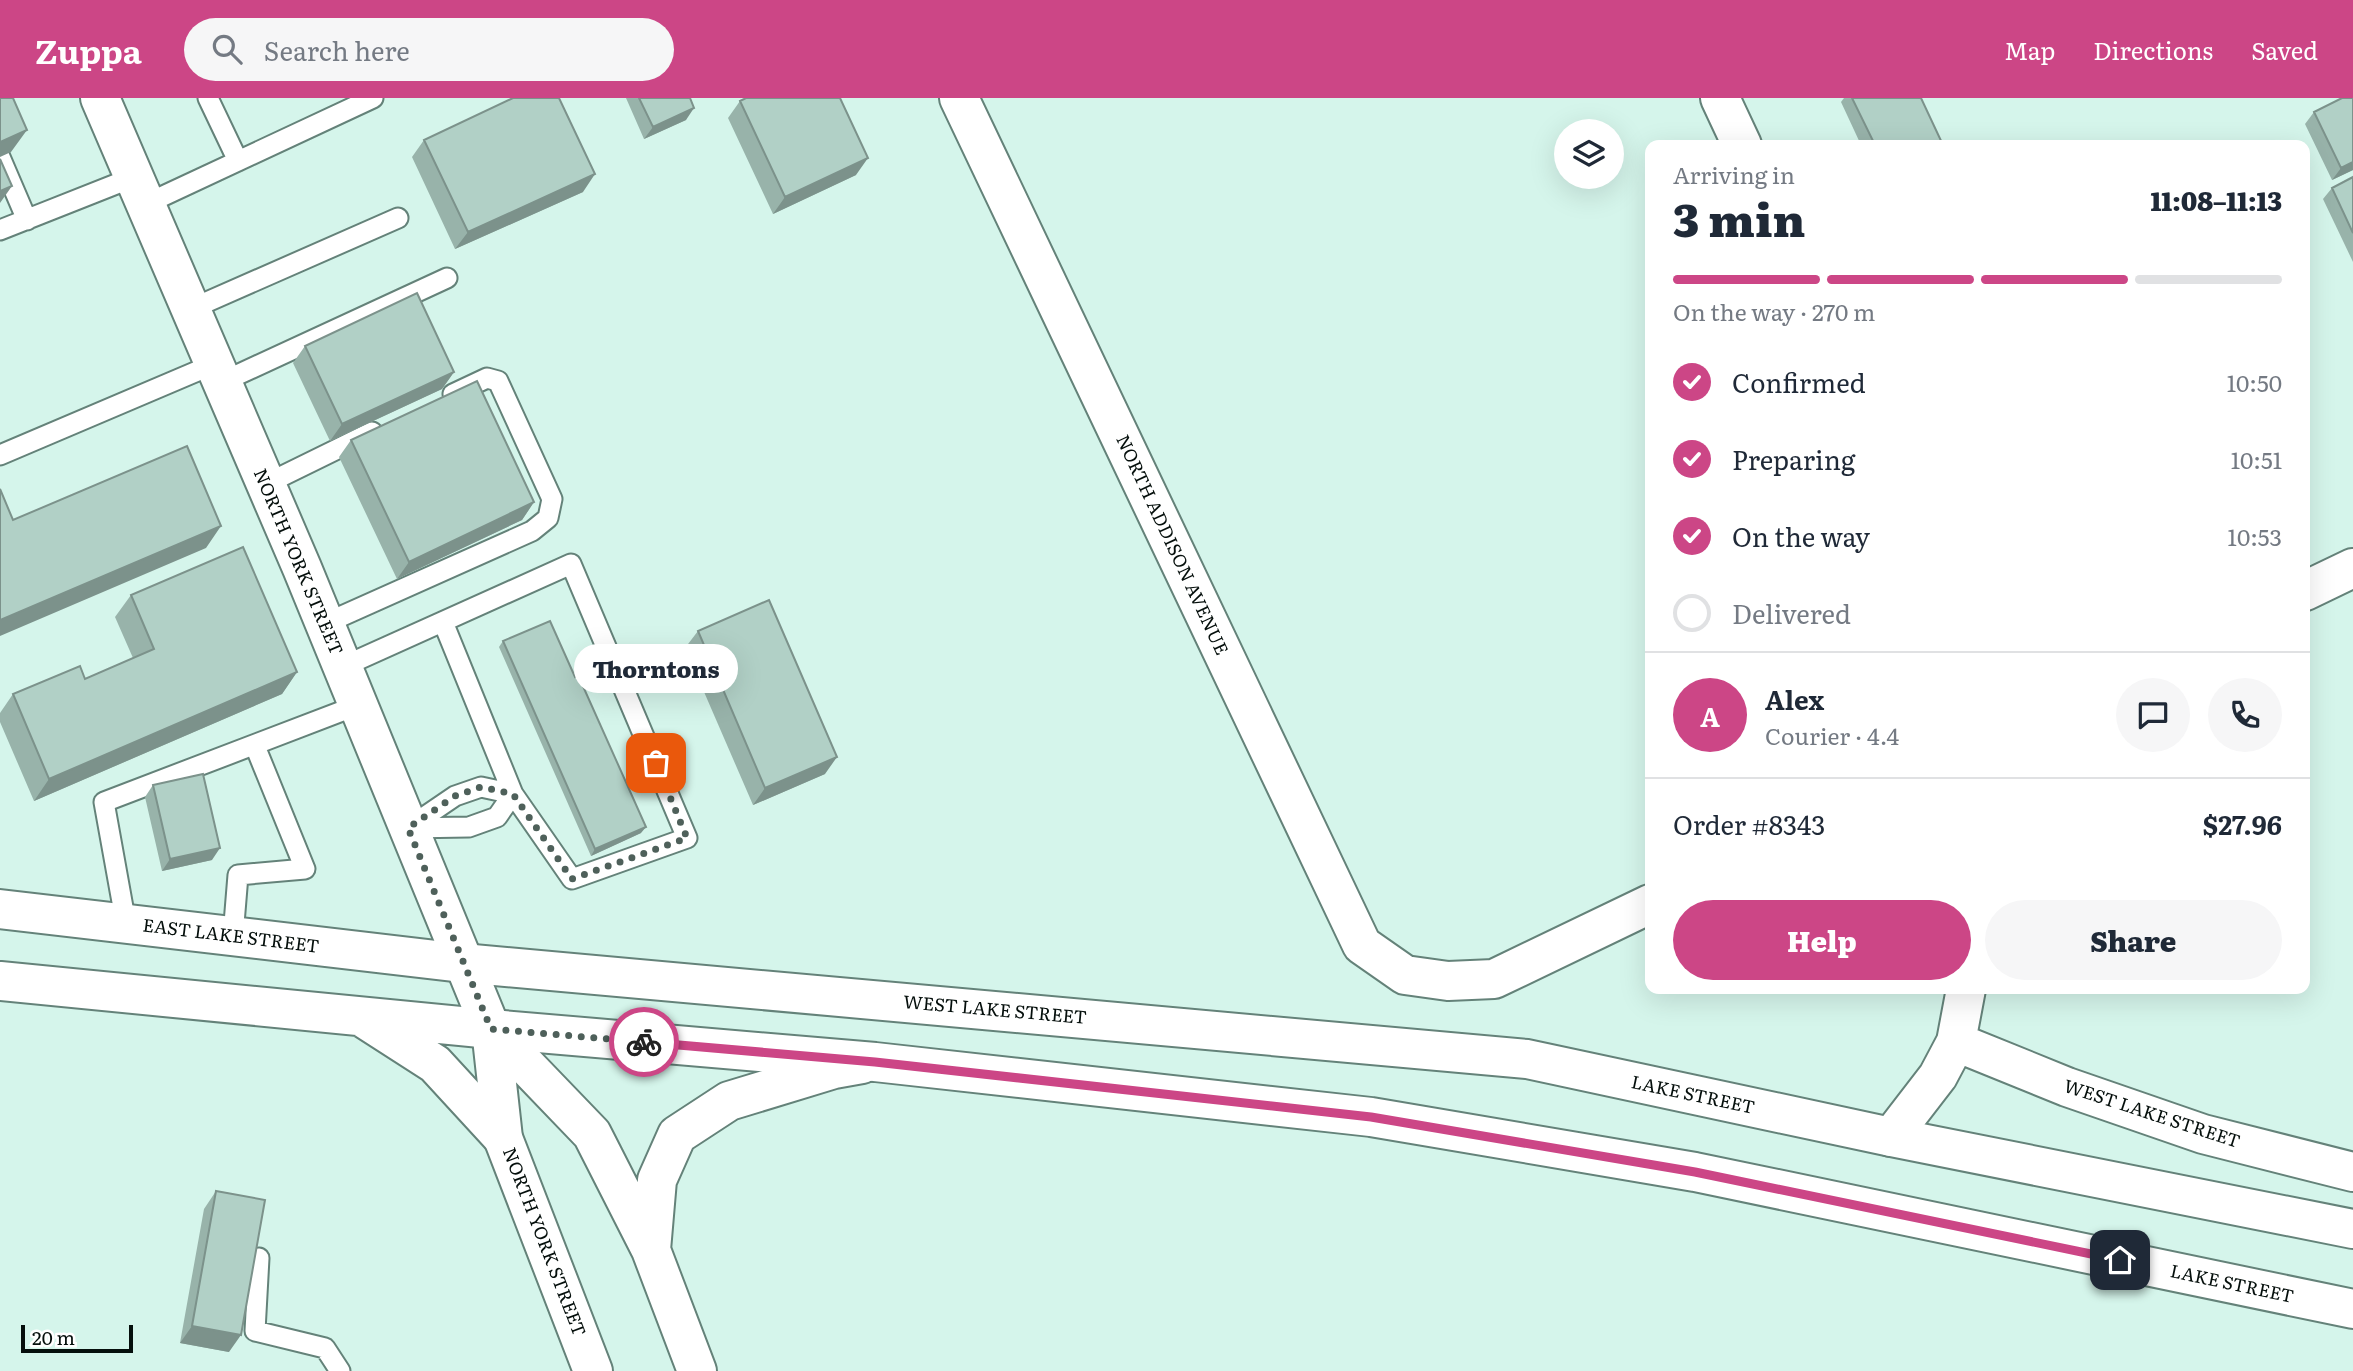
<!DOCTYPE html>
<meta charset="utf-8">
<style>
body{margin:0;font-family:Literata,serif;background:#f6f6f7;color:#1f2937;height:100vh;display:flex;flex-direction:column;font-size:26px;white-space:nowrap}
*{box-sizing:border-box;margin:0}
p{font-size:23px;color:#747a83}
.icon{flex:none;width:38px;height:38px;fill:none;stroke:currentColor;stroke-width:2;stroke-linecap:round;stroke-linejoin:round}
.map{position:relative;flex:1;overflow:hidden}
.details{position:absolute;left:1645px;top:42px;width:665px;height:854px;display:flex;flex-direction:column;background:#fff;border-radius:14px;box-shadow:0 7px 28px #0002}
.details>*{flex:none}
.controls{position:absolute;left:1554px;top:21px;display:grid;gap:14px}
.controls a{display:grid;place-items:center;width:70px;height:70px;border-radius:50%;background:#fff;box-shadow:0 7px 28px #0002;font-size:35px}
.scale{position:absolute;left:21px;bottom:18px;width:112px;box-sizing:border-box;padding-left:7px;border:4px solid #050f0c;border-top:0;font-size:19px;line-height:24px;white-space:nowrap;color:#050f0c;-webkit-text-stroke:5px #fff;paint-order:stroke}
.pin{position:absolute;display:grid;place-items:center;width:60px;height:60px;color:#fff;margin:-30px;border-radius:14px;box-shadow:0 4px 10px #0006}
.courier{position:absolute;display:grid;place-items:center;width:70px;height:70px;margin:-35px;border:5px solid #cc4686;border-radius:50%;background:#fff;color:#222;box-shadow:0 2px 9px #0007}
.bubble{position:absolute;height:49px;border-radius:24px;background:#fff;box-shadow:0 7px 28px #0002;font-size:23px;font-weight:800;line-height:49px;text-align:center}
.head em{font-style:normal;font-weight:800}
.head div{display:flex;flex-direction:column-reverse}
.head{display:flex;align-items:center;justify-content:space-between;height:119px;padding:0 28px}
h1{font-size:46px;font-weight:800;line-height:52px}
.bar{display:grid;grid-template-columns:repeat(4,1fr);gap:10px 7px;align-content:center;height:84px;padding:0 28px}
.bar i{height:9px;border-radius:5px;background:#e0e1e3}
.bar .active{background:#cc4686}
.bar p{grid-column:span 4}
.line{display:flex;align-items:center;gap:18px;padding:0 28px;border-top:2px solid #e0e1e3}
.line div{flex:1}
.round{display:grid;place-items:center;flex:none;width:74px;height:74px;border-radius:37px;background:#f6f6f7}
ol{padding:0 28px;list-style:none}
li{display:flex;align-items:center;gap:21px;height:77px}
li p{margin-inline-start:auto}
li .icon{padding:7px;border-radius:50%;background:#cc4686;color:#fff;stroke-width:4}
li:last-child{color:#747a83}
li i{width:38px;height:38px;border:4px solid #e0e1e3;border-radius:50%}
.button{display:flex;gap:14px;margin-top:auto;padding:14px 28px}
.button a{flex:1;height:80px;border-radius:42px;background:#cc4686;color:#fff;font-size:28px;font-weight:800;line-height:80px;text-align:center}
.button a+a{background:#f6f6f7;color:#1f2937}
header{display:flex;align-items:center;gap:42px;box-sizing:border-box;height:98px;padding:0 35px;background:#cc4686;color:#fff}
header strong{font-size:33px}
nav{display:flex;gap:38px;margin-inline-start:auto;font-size:24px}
.search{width:490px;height:63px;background:#f6f6f7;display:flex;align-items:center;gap:18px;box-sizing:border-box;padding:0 24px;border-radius:38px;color:#747a83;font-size:26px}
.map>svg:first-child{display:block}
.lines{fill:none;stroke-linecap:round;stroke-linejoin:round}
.service-casing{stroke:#648279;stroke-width:23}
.minor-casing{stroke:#648279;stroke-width:42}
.secondary-casing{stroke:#648279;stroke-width:42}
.primary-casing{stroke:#648279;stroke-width:42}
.motorway-casing{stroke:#648279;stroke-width:42}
.service{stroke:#fff;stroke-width:19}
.minor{stroke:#fff;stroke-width:38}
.secondary{stroke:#fff;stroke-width:38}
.primary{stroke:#fff;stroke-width:38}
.motorway{stroke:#fff;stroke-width:38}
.wall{fill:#98b3aa}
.shaded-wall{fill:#7c928b}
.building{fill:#b1d0c6;stroke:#7c928b;stroke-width:2}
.done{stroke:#4e605a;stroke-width:7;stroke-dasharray:0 12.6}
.route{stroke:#cc4686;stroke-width:9}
.labels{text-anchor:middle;stroke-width:7;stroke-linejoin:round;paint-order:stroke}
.street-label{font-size:18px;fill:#050f0c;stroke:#fff}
</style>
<header>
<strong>Zuppa</strong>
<div class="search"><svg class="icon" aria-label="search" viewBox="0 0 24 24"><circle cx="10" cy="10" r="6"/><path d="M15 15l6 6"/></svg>Search here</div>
<nav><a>Map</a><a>Directions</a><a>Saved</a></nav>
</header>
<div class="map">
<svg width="2353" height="1273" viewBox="0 0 2353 1273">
<rect width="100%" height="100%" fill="#d5f5eb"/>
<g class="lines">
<defs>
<path id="service" d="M208,0l30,63
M0,59l27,63
M146,106l227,-106
M0,132l134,-53
M191,211l207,-91
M222,284l225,-104
M0,357l214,-91
M266,386l106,-52
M324,526l208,-93 16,-13 4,-19 -54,-118 -11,-3 -34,16
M342,569l229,-103 116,274 -115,41 -59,-85 -70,-172
M408,730l61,-1 28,-10 16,-23
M408,730l47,-32 26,-9 32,7
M126,826l-22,-122 254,-97
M233,838l5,-61 67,-6 -50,-123
M259,1160l-4,73 70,17 15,23"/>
<path id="minor" d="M959,0l403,847 43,30 43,6 46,-2 156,-75
M1720,0l22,47
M2305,493l48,-23
M0,811l462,54
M1956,944l111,45 136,47 150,38
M1891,1039l47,-61 18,-34 10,-53"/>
<path id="secondary" d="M100,0l202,470 189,461 12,109 90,233
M491,931l101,105 59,116 46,121
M651,1152l6,-70 20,-45 52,-34 105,-32 28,-5"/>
<path id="primary" d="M462,865l1065,96 364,78 462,92
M491,931l384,33 496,55 324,55 658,137"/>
<path id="motorway" d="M0,883l491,48
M365,921l70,45 68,74"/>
</defs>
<use href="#service" class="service-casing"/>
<use href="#minor" class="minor-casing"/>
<use href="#secondary" class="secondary-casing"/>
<use href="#primary" class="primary-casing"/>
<use href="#motorway" class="motorway-casing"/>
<use href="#service" class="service"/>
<use href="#minor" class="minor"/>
<use href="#secondary" class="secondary"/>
<use href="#primary" class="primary"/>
<use href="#motorway" class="motorway"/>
</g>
<path class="wall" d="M626,0h64l-4,22 -42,19z
M1844,0h77l22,47h-82l-20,-43z
M740,3l116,74 -83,39 -45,-96z
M2314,14l39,58 -21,10 -27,-56z
M424,42l159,52 -128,57 -43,-92z
M2353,79v85l-30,-63 9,-11z
M305,248l149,26 -12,17 -112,52 -37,-78z
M351,342l183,62 -12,18 -125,59 -58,-122z
M131,497l166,77 -15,22 -248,107 -34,-79v-9l13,-19 72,-15 48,-21 -18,-41z
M698,533l127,143 -72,31 -68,-157z
M503,543l138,192 -50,23 -92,-209z
M153,687l59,75 -50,11 -17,-74z
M216,1093l13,161 -49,-9 24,-134z"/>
<path class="shaded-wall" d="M694,10l-8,12 -42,19 9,-12z
M27,32l-16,22 -11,5v-15z
M868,60l-12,17 -83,39 12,-17z
M2353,64v8l-21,10 9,-12z
M595,76l-12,18 -128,57 13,-17z
M12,88l-12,17v-12z
M454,274l-12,17 -112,52 12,-17z
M534,404l-12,18 -125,59 12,-17z
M221,428l-15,22 -206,88v-16z
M297,574l-15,22 -248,107 15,-22z
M837,659l-12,17 -72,31 12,-17z
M646,729l-5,6 -50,23 4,-7z
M220,750l-8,12 -50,11 8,-12z
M192,1228l49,9 -12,17 -49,-9z"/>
<path class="building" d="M0,0h13l14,32 -27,12z
M513,0h46l36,76 -127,58 -44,-92z
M639,0h51l4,10 -41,19z
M746,0h94l28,60 -83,39 -45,-96z
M1852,0h69l22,47h-68z
M2342,0h11v64l-12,6 -27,-56z
M0,61l12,27 -12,5z
M2353,79v56l-21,-45z
M417,195l37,79 -112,52 -37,-78z
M477,283l57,121 -125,60 -58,-122z
M187,348l34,80 -221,94v-131l13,31z
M243,449l54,125 -248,107 -36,-85 67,-28 5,13 69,-30 -23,-54z
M769,502l68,157 -72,31 -67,-157z
M550,523l25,56 3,-2 68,152 -51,22 -92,-208z
M203,676l17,74 -50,11 -17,-74z
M216,1093l49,9 -24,135 -49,-9z"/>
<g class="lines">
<path class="done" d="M644,944l-153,-13 -83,-201 47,-32 26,-9 32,7 59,85 115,-41 -31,-75"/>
<path class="route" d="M644,944l231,20 496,55 324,55 425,88"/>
</g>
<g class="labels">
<g class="street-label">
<text transform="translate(1172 447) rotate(65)" y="6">NORTH ADDISON AVENUE</text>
<text transform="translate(298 464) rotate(67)" y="6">NORTH YORK STREET</text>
<text transform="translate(231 838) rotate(7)" y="6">EAST LAKE STREET</text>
<text transform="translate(995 912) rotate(5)" y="6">WEST LAKE STREET</text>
<text transform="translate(1693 997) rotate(12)" y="6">LAKE STREET</text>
<text transform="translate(2152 1016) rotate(18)" y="6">WEST LAKE STREET</text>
<text transform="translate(544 1144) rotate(69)" y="6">NORTH YORK STREET</text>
<text transform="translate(2232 1186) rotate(12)" y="6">LAKE STREET</text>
</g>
</g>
</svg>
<div class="controls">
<a><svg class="icon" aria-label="layers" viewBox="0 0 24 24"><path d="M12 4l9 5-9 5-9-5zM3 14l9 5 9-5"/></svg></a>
</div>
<div class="scale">20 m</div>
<div class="pin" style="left:656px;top:665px;background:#ea580c"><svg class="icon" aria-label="bag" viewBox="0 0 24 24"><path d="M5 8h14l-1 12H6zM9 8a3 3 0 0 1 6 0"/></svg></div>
<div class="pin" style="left:2120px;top:1162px;background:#1f2937"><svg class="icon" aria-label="home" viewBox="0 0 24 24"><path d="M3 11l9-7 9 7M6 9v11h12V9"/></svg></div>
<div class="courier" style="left:644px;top:944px"><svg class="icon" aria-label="bike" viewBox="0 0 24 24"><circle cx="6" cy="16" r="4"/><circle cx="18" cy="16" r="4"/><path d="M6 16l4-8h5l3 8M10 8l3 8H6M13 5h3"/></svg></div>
<div class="bubble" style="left:574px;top:546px;width:164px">Thorntons</div>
<section class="details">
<div class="head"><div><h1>3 min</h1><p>Arriving in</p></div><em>11:08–11:13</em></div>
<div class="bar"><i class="active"></i><i class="active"></i><i class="active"></i><i></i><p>On the way · 270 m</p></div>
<ol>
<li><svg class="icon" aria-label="check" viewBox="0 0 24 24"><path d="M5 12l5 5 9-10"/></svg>Confirmed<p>10:50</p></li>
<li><svg class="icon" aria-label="check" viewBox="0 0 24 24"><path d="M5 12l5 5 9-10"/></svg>Preparing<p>10:51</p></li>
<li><svg class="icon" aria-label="check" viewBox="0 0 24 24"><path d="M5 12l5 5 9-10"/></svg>On the way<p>10:53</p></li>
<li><i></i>Delivered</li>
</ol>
<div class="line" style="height:126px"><b class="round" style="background:#cc4686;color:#fff">A</b><div><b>Alex</b><p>Courier · 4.4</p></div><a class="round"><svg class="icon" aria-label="chat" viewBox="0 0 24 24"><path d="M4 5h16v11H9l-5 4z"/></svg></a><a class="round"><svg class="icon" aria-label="phone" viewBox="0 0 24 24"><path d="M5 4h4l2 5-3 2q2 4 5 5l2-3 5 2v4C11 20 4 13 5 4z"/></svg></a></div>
<div class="line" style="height:91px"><div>Order #8343</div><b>$27.96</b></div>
<div class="button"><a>Help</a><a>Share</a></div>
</section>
</div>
